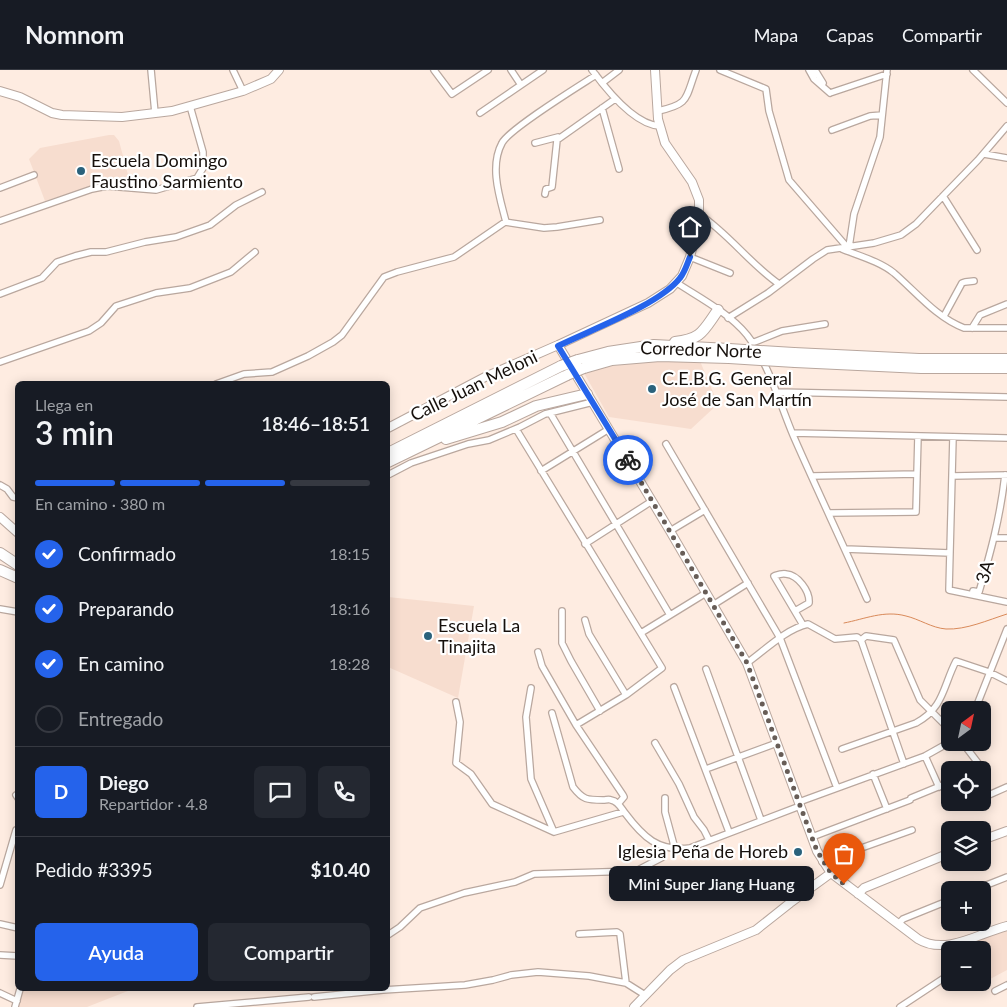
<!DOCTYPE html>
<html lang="es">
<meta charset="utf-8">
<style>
body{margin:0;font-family:Lato,sans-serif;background:#242831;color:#f1f3f6;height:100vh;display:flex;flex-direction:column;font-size:19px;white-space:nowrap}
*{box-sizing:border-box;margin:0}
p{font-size:16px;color:#9ea1a6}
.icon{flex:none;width:28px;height:28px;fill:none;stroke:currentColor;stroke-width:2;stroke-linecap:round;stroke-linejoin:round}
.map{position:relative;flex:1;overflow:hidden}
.details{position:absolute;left:15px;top:311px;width:375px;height:610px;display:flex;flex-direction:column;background:#171b24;border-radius:8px;box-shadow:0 2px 12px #0003}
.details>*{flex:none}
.needle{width:32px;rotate:33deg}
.tools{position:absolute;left:941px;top:631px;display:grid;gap:10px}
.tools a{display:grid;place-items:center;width:50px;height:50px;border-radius:8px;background:#171b24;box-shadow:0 2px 12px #0003;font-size:25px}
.pin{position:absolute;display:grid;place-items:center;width:42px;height:42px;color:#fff;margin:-51px -21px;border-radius:50% 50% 50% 0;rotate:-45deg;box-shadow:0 0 5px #0007}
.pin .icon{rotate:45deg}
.courier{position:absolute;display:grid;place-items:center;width:50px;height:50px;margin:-25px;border:4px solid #2563eb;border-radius:50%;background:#fff;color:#222;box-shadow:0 1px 6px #0007}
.bubble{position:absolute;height:35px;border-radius:8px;background:#171b24;box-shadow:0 2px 12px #0003;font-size:16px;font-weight:600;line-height:35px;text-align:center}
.overview em{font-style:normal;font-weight:600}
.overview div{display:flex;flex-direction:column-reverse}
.overview{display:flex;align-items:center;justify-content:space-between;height:85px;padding:0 20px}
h1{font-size:32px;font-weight:600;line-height:38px}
.bar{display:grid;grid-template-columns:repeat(4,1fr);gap:8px 5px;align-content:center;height:60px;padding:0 20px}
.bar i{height:6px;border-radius:4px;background:#363941}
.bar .current{background:#2563eb}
.bar p{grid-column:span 4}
.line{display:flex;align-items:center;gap:12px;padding:0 20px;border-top:1px solid #363941}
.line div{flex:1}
.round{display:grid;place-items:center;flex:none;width:52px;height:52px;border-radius:8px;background:#242831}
ol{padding:0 20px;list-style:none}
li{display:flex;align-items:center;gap:15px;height:55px}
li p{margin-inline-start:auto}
li .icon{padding:5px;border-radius:50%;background:#2563eb;color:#fff;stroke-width:4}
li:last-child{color:#9ea1a6}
li i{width:28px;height:28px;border:2px solid #363941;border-radius:50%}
.primary-button{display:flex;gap:10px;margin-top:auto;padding:10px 20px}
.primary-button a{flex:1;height:58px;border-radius:8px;background:#2563eb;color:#fff;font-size:20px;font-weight:600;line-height:58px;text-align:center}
.primary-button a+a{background:#242831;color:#f1f3f6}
header{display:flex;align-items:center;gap:30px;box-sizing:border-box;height:70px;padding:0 25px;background:#171b24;border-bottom:1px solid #363941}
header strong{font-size:24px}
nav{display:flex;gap:28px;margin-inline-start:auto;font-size:18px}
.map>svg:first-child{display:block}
.built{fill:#f7ddcf}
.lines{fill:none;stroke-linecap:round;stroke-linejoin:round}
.stream{stroke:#d98a5a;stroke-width:1}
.street-casing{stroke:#b9a79e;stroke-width:8}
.secondary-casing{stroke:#b9a79e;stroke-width:10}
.highway-casing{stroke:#b9a79e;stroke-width:12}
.street{stroke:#fff;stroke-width:5.5}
.secondary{stroke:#fff;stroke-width:8}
.highway{stroke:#fff;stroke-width:10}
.highway-bridge-casing{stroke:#b9a79e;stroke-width:12;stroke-linecap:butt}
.highway-bridge{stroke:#fff;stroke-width:10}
.done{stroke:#675d57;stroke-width:5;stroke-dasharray:0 9}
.route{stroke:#2563eb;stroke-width:6}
.poi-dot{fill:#2a627c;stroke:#fff;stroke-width:2}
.labels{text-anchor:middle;stroke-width:4.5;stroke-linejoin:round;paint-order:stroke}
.poi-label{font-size:18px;fill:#16100c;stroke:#fff;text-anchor:start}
.street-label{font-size:18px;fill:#16100c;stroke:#fff}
</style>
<header>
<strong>Nomnom</strong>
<nav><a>Mapa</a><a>Capas</a><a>Compartir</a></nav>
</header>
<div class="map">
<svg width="1007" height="937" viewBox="0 0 1007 937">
<rect width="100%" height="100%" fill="#feece1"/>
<path class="built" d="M109,65h5l5,6 12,45 -41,1 -45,14 -16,-42 11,-11z
M648,291h52l18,43 -27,25 -82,-12 -25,-44 9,-4z
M388,527l86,9 -16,92 -70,-31z
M1007,860v40l-28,15 -2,-2 5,-1v-32h-18l-2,-5z
M24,919h109l-46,18h-69z"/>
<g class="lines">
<path class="stream" d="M844,553c21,-4 40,-13 62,-7 13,3 26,12 40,13 20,1 42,-9 61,-15"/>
<defs>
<path id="street" d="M151,0l4,43
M233,0l10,21
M434,0l18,24 36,-24
M511,0l10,15
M592,0c14,19 42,55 68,56
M720,0l46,19 3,22 20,69 58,67
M809,0l5,9 16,14
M815,0l8,13
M973,0l34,33
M602,13l17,-13
M830,23l57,-19
M602,38l17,61
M658,41c32,-7 27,-12 38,-41
M480,43l63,-43
M832,60l38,-14 12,-1
M535,73l23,-6
M984,84l23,4
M0,118l34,-13
M545,124l1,-5 6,-2 5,-47 58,-41
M943,126l34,54
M699,144c30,20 51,50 80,70
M0,151l92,-32 15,-3 49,4 41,-12 6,-10v-16l-13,-46
M506,152c-6,-24 -17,-55 -4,-79 7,-14 77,-57 94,-68
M849,177l5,-33 26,-77 7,-67
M842,179c17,7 37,12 52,24 22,19 43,45 70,55h43
M690,187l40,16
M677,213c23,15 52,30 70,52 21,27 33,69 46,100 24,55 50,109 74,164
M0,224l42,-16 15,-16 18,-6 16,-4h15l39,-10 31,-5 34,-12 26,-20 26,-13
M944,246l18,-33 3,-1 9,-1
M728,248l40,-25 45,-34 14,-9 47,-7 27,-8 15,-11 27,-28 35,-36 29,-34
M972,258l8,-13 27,-11
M752,273l30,-12 43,-7
M0,292l89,-31 12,-8 15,-17 40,-13 34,-5 41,-16 24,-20
M216,314l28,-10 28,-2 36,-16 25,-14 9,-7 42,-58 13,-5 57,-15 51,-35 39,6 13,-1 43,-7
M776,322l231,5
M550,343l120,202
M516,359l146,239 -36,27 -50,30
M793,363l214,5
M953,367l-4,153 58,12
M666,374l114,194 57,150
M541,401l68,-42
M388,405l23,-12 57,-19 21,-4 31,-13 25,-13 48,-12
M812,406l105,-2
M952,406l55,-1
M0,415l7,4 6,8 5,1
M829,443l87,-1 2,-76
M670,461l35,-21
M995,468h12
M585,474l67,-43
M845,479l105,4
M973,521l6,1c12,-41 21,-74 26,-117
M713,535l35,-22
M0,539l18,3
M562,541v32l9,18 29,50
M795,541l14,-8c1,-12 -11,-28 -23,-29 -4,-1 -9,1 -12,2l29,49
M585,550l4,14 37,61
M641,563l65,-40
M861,570l5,-4 28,4 26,60 30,30
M861,570l43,124
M538,582l4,14 34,59 47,70 1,2 -6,7
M747,593c18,-13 39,-34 61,-39l27,15 22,-2 4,3
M706,599l55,151
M674,617l55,145
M531,618l-5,29 5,62 23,53
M456,632l4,20 -4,41 15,11 21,30 62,28 69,-20
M975,640l32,-81
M552,643l21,74c10,13 14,13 30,13 3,0 6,-1 8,0 7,1 10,8 14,13 18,24 33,39 65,35l110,-42
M962,672l16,21 -8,7
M655,673l24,41 15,33 10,13 5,10
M842,679l74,-26c28,-15 27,-37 40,-62l33,11 18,9
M925,686l14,31
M706,699l71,-26
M873,704l14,35
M16,725l2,3
M665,728v14l10,37
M911,728l39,-16
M982,728l25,-11
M799,732l126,-46 25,-14
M963,736l9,-4
M812,767l98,-37
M822,792l90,-32
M0,815l16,-55
M974,820l33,-13
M0,854l18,4
M898,854l5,-5 47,-19
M579,864l38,-2 3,2 6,49
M388,865l12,-8 20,-19 44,-15 51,-11 19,-8 102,-3 27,-14 -2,-11
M955,873l4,7
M0,885l18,1
M995,921l12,-6
M0,923l17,8
M314,927l69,-7 82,-5 28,-5 18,-5 27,-3 51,4 37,7 19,12
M15,937l5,-18
M197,937l112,-10
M900,937l50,-33"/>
<path id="secondary" d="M0,21l20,6 32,16 10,2 60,2 50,-6 71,-20 28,-12 8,-9
M558,275l112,186 77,132 70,188 14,22 87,66c28,17 61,-6 89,-13
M388,358l97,-51 73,-32 90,-42 22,-14 12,-13 8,-19 6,-24 3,-19v-14l-7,-18 -27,-39 -7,-24 -3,-49
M0,447l18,16
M982,770l25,-9
M858,824l6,-6 86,-35
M634,937l36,-37 13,-10 73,-30 34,-27 41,-30"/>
<path id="highway" d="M675,272c27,-3 28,-11 43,-32
M794,283l125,6h88
M578,290l30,-8 46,-7 75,4
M795,292l126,6h86
M584,298l28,-8 48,-4 69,2
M446,369l56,-17 34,-16 51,-12
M388,383l173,-87
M388,392l179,-87
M0,483l18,12
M0,500l18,8"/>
</defs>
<use href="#street" class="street-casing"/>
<use href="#secondary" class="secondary-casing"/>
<use href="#highway" class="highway-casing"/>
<use href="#street" class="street"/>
<use href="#secondary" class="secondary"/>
<use href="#highway" class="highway"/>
<defs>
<path id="highway-bridge" d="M729,279l65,4
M729,288l66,4
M561,296l17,-6
M567,305l17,-7"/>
</defs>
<use href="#highway-bridge" class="highway-bridge-casing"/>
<use href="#highway-bridge" class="highway-bridge"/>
</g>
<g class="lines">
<path class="done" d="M628,390l119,203 70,188 14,22 13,11"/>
<path class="route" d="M628,390l-70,-114c32,-16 101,-41 122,-68 5,-6 7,-14 10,-21"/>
</g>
<g class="poi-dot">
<circle cx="81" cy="101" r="5"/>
<circle cx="652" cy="319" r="5"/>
<circle cx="428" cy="566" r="5"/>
<circle cx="798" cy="782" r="5"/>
</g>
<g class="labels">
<g class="poi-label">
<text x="91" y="97">Escuela Domingo<tspan x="91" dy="21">Faustino Sarmiento</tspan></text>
<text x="662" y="315">C.E.B.G. General<tspan x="662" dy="21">José de San Martín</tspan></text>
<text x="438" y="562">Escuela La<tspan x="438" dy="21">Tinajita</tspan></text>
<text x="788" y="788" text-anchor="end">Iglesia Peña de Horeb</text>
</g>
<g class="street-label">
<text transform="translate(701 280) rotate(2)" y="6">Corredor Norte</text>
<text transform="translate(474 316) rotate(-26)" y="6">Calle Juan Meloni</text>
<text transform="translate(985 502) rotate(-73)" y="6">3A</text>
</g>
</g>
</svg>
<div class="tools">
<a><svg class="needle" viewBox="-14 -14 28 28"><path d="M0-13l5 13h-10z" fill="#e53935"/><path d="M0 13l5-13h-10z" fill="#9ea1a6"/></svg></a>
<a><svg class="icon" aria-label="locate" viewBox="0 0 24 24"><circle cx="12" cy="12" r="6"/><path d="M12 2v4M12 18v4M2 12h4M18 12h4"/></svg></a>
<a><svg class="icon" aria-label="layers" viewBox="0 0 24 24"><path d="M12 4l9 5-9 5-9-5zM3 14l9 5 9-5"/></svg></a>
<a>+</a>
<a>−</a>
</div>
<div class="pin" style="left:844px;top:814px;background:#ea580c"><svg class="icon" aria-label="bag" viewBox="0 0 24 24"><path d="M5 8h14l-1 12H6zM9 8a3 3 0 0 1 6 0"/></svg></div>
<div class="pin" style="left:690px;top:187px;background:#1f2937"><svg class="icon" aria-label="home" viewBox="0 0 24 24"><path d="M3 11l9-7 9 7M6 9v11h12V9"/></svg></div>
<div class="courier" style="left:628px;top:390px"><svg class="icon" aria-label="bike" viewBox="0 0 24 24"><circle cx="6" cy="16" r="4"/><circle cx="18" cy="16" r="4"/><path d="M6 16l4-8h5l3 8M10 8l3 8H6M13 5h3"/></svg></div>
<div class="bubble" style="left:609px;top:796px;width:205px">Mini Super Jiang Huang</div>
<section class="details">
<div class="overview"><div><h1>3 min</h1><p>Llega en</p></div><em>18:46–18:51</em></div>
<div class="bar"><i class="current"></i><i class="current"></i><i class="current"></i><i></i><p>En camino · 380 m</p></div>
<ol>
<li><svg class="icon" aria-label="check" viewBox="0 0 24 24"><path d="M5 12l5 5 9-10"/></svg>Confirmado<p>18:15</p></li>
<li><svg class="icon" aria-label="check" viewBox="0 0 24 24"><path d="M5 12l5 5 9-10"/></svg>Preparando<p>18:16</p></li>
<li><svg class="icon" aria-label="check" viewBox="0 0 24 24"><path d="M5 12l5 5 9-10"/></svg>En camino<p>18:28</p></li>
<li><i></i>Entregado</li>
</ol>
<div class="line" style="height:90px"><b class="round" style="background:#2563eb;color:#fff">D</b><div><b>Diego</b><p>Repartidor · 4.8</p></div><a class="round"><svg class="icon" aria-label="chat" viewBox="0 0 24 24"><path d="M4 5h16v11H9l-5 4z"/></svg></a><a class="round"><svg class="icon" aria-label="phone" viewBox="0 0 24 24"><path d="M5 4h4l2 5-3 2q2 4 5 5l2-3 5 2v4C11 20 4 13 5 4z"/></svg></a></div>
<div class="line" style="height:65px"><div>Pedido #3395</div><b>$10.40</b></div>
<div class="primary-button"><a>Ayuda</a><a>Compartir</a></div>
</section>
</div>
